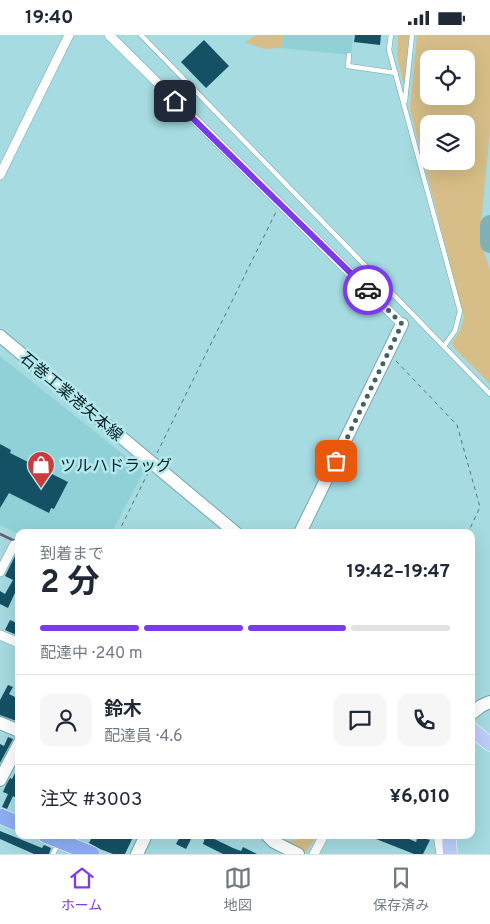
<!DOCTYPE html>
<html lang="ja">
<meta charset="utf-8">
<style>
body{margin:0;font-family:Overpass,"Noto Sans JP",sans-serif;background:#f6f6f7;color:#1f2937;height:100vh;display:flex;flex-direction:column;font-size:19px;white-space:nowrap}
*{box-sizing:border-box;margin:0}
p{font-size:16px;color:#747a83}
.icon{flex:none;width:28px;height:28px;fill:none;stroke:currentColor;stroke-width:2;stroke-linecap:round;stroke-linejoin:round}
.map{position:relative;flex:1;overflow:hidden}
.panel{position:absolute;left:15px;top:494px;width:460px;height:310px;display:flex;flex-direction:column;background:#fff;border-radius:10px;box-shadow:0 5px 20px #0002}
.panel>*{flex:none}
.fabs{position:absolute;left:420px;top:15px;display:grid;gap:10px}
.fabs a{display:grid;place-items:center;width:55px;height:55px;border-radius:10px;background:#fff;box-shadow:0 5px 20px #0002;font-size:25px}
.pin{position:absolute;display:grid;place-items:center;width:42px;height:42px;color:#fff;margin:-21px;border-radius:10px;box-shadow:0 2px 8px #0006}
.courier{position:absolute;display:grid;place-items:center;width:50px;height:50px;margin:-25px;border:4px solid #7c3aed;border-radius:50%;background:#fff;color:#222;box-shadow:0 1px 6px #0007}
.headline em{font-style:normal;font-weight:700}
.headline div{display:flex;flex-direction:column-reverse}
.headline{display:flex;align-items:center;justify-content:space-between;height:85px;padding:0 25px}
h1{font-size:32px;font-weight:700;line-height:38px}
.bar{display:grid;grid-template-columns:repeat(4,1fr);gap:8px 5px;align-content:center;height:60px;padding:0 25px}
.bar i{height:6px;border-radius:4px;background:#e0e1e3}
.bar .on{background:#7c3aed}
.bar p{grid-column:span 4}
.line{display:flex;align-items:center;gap:12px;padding:0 25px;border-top:1px solid #e0e1e3}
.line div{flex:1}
.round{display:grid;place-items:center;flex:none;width:52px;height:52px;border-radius:10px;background:#f6f6f7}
.status{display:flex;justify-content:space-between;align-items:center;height:35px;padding:0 25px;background:#fff;direction:ltr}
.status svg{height:14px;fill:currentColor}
.menu{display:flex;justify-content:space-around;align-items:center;height:70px;border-top:1px solid #e0e1e3;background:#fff;font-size:14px;color:#747a83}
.menu a{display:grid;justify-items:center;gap:2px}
.menu .on{color:#7c3aed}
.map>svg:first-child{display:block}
.built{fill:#90d1d8}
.green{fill:#d7be88;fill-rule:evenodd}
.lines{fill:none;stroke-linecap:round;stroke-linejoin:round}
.stream{stroke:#735b7c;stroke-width:2.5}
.taxiway{stroke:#82b0b5;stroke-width:20}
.building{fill:#155165}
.lane-casing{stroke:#72a6ac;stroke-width:5.5}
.street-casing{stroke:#72a6ac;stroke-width:10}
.secondary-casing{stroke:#72a6ac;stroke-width:14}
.primary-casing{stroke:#fff;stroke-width:15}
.highway-casing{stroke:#fff;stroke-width:16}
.path{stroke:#52767a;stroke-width:1;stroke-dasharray:4 4;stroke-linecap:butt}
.lane{stroke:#fff;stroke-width:4.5}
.street{stroke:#fff;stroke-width:9}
.secondary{stroke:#fff;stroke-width:12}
.primary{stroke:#bbcef9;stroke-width:14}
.highway{stroke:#8eaef5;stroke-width:15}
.done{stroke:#426366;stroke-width:5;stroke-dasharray:0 9}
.route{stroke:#7c3aed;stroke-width:6}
.labels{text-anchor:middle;stroke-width:5;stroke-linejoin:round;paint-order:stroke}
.street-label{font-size:16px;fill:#0c2224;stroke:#b2e8ee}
.poi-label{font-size:16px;fill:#0c2224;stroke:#b2e8ee;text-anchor:start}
</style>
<div class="status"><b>19:40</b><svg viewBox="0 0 49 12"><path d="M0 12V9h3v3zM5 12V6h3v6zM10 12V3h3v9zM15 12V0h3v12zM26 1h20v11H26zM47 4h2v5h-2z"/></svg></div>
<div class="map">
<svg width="490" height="819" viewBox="0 0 490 819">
<rect width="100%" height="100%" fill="#a5dbe1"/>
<path class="built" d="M283,0h70l-2,20 -69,-7z
M0,321l144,115 -32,61 -93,1v1l-19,-9z"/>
<path class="green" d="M256,0h27l-1,13 -18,1 -19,-7z
M398,0h11l-5,52 -7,-32z
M417,0h73v93l-9,97v17l9,29v113l-36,-36 -2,-5 8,-12 4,-14 -54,-208zM429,24h37v37h-37zM429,89h37v37h-37z
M317,801l-11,16 -24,-7 3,-3z"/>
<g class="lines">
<path class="stream" d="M0,499l19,9"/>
<path class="taxiway" d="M490,190v18"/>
</g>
<path class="building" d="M355,0h26l-1,10 -26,-3z
M204,5l25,26 -23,22 -25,-26z
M0,409l11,6 -1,3 58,29 -14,27 -3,-1 -2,5 -40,-20 -9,15z
M15,521l4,2v26l-11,24 -8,-4v-13l5,3 8,-14 -8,-4z
M10,585l9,4v12l-14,-6z
M8,650l5,2 -4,7 10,5v23l-19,-7v-15z
M8,702l5,2 -13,24v-19l4,2z
M19,730v27l-3,6 -3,-2 -6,13 -5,-2 6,-13 -5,-2 3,-7 4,-7 2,1z
M0,796l42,17 2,-3 7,3 -2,6h-15l-34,-15z
M93,800h41l-9,19h-12l-13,-5 -11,-6z
M181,800h12l-7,14 -10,-5z
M206,800l27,13 8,3 2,-4 14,7h-34l-20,-10z
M366,800h34l16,7 2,-6 12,4 -7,14h-9z"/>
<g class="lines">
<defs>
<path id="lane" d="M141,0l349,359
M391,0l-2,15 71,261 -5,20 -11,15
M349,20l-1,11 48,7
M405,66l7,-66
M53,819l5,-10"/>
<path id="street" d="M109,0l293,289
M0,140l69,-140
M0,537l14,-27
M0,600l19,8
M438,800l3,19
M314,819l10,-19"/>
<path id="secondary" d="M0,301l236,197
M300,498l102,-209
M471,679l10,-8 9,-4
M0,688l19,8
M0,745l19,-36
M267,800l7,7 24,12
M137,819l9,-19"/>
<path id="primary" d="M471,694l19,15
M449,800l1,19"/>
<path id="highway" d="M0,781l19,8
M45,800l47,19"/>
</defs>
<use href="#lane" class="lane-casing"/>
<use href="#street" class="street-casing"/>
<use href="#secondary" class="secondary-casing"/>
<use href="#primary" class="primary-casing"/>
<use href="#highway" class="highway-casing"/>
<path class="path" d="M396,326l61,64 23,82 -12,26
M157,418l119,-241
M118,498l30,-60"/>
<use href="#lane" class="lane"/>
<use href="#street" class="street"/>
<use href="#secondary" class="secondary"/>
<use href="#primary" class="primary"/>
<use href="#highway" class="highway"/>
</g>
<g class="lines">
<path class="done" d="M336,426l66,-137 -34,-34"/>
<path class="route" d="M175,66l193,189"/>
</g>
<defs>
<symbol id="shop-pin" viewBox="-11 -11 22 30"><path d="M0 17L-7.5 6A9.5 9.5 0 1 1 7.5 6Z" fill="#ca3b3b" stroke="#b2e8ee"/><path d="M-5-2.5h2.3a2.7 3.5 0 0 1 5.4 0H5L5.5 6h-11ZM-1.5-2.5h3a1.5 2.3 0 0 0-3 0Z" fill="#fff"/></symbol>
</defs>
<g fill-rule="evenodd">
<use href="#shop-pin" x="25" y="414" width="32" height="43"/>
</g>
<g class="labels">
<g class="street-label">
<text transform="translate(72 361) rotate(40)" y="6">石巻工業港矢本線</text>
</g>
<g class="poi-label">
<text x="60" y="436">ツルハドラッグ</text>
</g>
</g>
</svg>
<div class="fabs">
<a><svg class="icon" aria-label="locate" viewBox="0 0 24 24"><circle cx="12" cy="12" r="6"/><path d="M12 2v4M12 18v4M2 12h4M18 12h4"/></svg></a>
<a><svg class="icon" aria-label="layers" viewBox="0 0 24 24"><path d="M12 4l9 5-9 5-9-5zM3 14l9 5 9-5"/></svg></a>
</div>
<div class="pin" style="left:336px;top:426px;background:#ea580c"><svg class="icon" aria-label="bag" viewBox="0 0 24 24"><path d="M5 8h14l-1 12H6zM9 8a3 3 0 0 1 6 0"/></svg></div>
<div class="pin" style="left:175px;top:66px;background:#1f2937"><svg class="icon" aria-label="home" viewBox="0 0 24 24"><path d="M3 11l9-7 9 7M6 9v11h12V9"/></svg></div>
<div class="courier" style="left:368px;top:255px"><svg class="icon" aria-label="car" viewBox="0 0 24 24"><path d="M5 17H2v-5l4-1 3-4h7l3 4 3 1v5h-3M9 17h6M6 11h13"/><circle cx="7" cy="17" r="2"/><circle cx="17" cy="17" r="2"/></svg></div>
<section class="panel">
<div class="headline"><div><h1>2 分</h1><p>到着まで</p></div><em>19:42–19:47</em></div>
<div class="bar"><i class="on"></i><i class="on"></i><i class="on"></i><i></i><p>配達中 · 240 m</p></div>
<div class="line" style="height:90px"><a class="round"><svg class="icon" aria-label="person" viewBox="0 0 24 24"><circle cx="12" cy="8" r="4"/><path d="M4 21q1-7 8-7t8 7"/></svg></a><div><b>鈴木</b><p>配達員 · 4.6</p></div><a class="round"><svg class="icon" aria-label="chat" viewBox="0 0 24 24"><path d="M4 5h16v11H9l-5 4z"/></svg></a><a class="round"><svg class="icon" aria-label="phone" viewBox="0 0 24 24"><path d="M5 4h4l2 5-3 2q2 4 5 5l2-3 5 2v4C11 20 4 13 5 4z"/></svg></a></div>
<div class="line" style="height:65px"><div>注文 #3003</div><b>¥6,010</b></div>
</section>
</div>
<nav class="menu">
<a class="on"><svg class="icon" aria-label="home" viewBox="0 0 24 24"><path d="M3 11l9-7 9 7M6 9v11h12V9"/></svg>ホーム</a>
<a><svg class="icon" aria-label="map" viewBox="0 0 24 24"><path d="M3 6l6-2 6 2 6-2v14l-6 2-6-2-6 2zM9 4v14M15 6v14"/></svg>地図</a>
<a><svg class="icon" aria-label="saved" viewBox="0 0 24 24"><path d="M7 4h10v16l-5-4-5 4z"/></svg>保存済み</a>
</nav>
